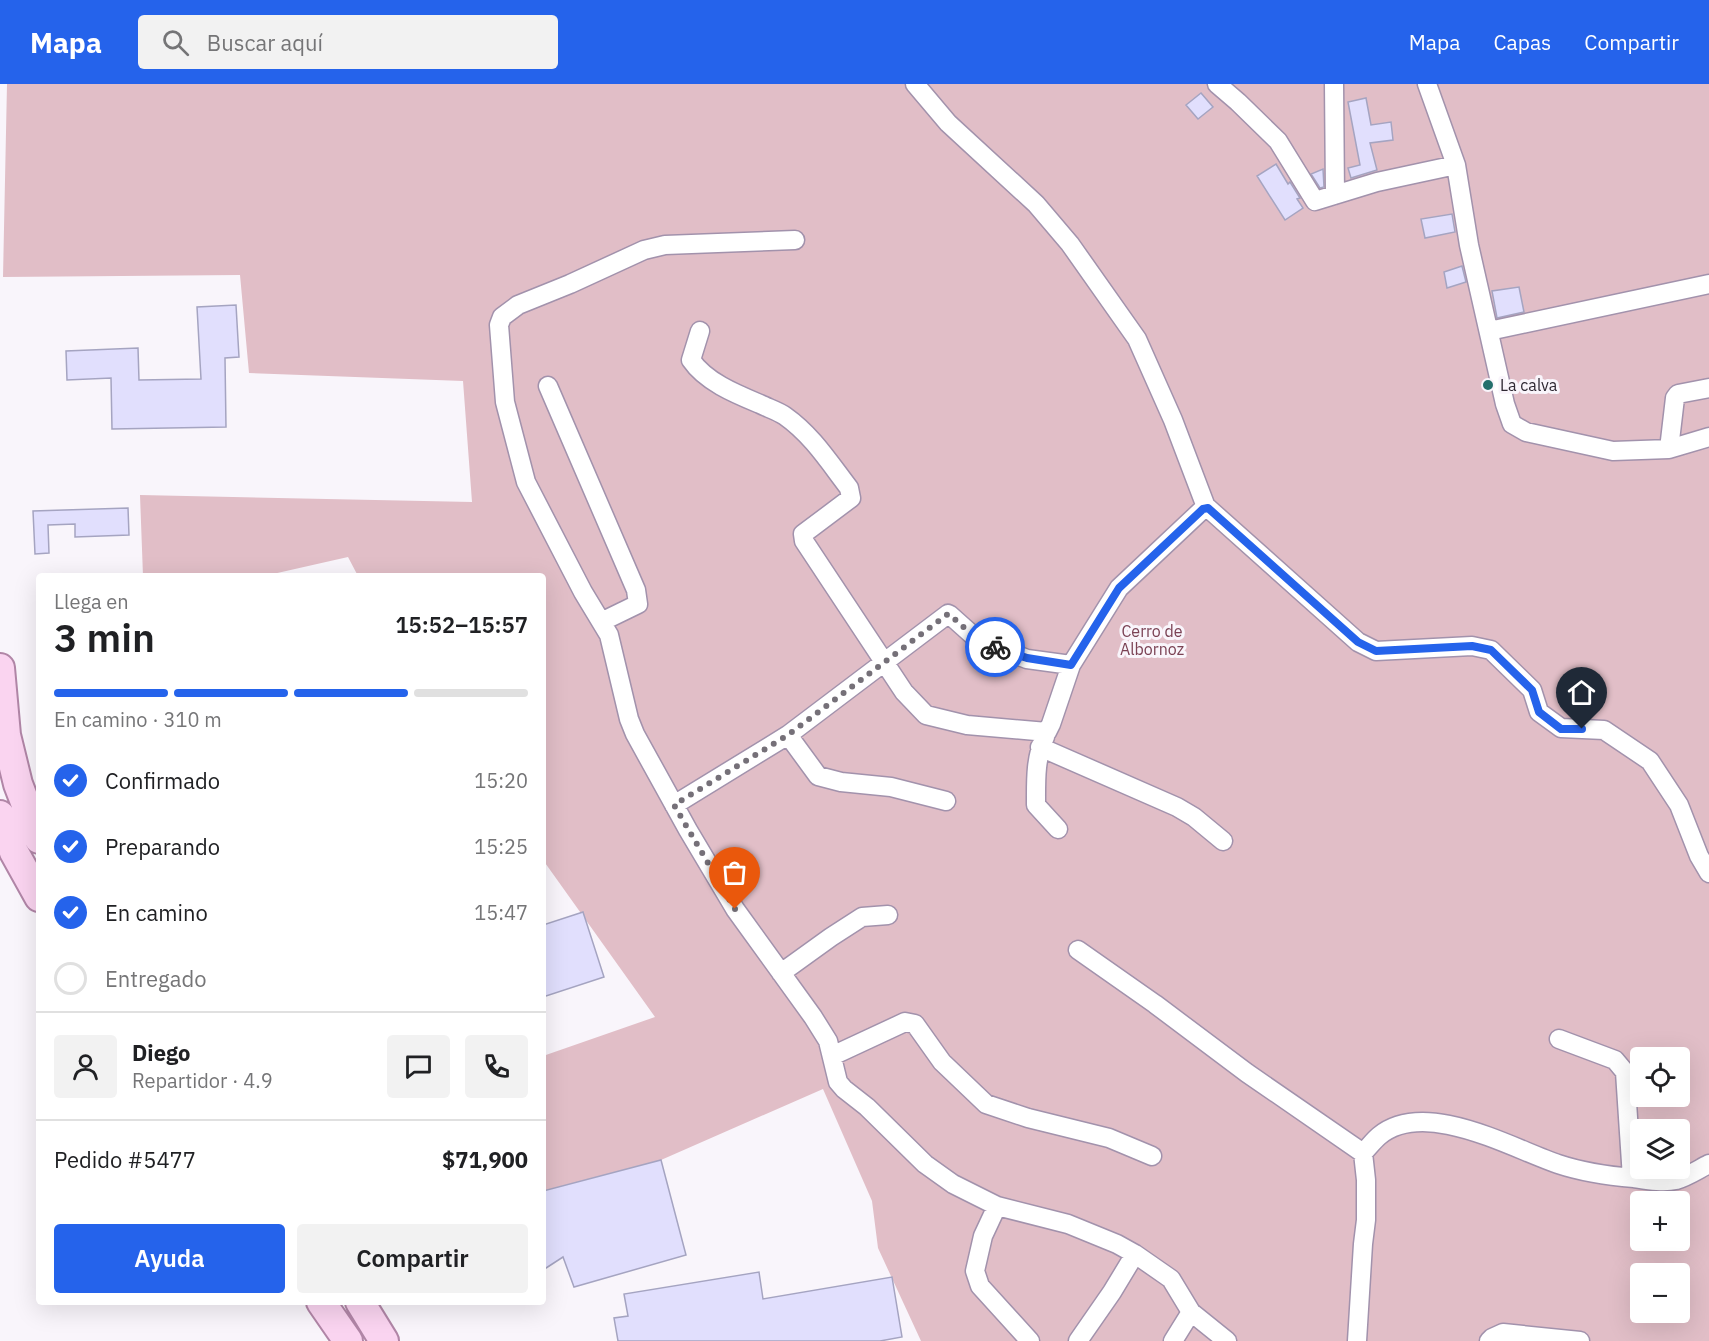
<!DOCTYPE html>
<html lang="es">
<meta charset="utf-8">
<style>
body{margin:0;font-family:"IBM Plex Sans",sans-serif;background:#f2f2f2;color:#202124;height:100vh;display:flex;flex-direction:column;font-size:22px;white-space:nowrap}
*{box-sizing:border-box;margin:0}
p{font-size:20px;color:#757577}
.icon{flex:none;width:33px;height:33px;fill:none;stroke:currentColor;stroke-width:2;stroke-linecap:round;stroke-linejoin:round}
.map{position:relative;flex:1;overflow:hidden}
.panel{position:absolute;left:36px;top:489px;width:510px;height:732px;display:flex;flex-direction:column;background:#fff;border-radius:6px;box-shadow:0 6px 24px #0002}
.panel>*{flex:none}
.fabs{position:absolute;left:1630px;top:963px;display:grid;gap:12px}
.fabs a{display:grid;place-items:center;width:60px;height:60px;border-radius:6px;background:#fff;box-shadow:0 6px 24px #0002;font-size:30px}
.pin{position:absolute;display:grid;place-items:center;width:51px;height:51px;color:#fff;margin:-62px -26px;border-radius:50% 50% 50% 0;rotate:-45deg;box-shadow:0 0 6px #0007}
.pin .icon{rotate:45deg}
.courier{position:absolute;display:grid;place-items:center;width:60px;height:60px;margin:-30px;border:4px solid #2563eb;border-radius:50%;background:#fff;color:#222;box-shadow:0 2px 8px #0007}
.headline em{font-style:normal;font-weight:600}
.headline div{display:flex;flex-direction:column-reverse}
.headline{display:flex;align-items:center;justify-content:space-between;height:102px;padding:0 18px}
h1{font-size:39px;font-weight:600;line-height:45px}
.bar{display:grid;grid-template-columns:repeat(4,1fr);gap:9px 6px;align-content:center;height:72px;padding:0 18px}
.bar i{height:8px;border-radius:4px;background:#e0e0e0}
.bar .selected{background:#2563eb}
.bar p{grid-column:span 4}
.line{display:flex;align-items:center;gap:15px;padding:0 18px;border-top:2px solid #e0e0e0}
.line div{flex:1}
.round{display:grid;place-items:center;flex:none;width:63px;height:63px;border-radius:6px;background:#f2f2f2}
ol{padding:0 18px;list-style:none}
li{display:flex;align-items:center;gap:18px;height:66px}
li p{margin-inline-start:auto}
li .icon{padding:6px;border-radius:50%;background:#2563eb;color:#fff;stroke-width:4}
li:last-child{color:#757577}
li i{width:33px;height:33px;border:3px solid #e0e0e0;border-radius:50%}
.button{display:flex;gap:12px;margin-top:auto;padding:12px 18px}
.button a{flex:1;height:69px;border-radius:6px;background:#2563eb;color:#fff;font-size:24px;font-weight:600;line-height:69px;text-align:center}
.button a+a{background:#f2f2f2;color:#202124}
header{display:flex;align-items:center;gap:36px;box-sizing:border-box;height:84px;padding:0 30px;background:#2563eb;color:#fff}
header strong{font-size:28px}
nav{display:flex;gap:33px;margin-inline-start:auto;font-size:21px}
.search{width:420px;height:54px;background:#f2f2f2;display:flex;align-items:center;gap:15px;box-sizing:border-box;padding:0 21px;border-radius:6px;color:#757577;font-size:22px}
.map>svg:first-child{display:block}
.green{fill:#e1bec7;fill-rule:evenodd}
.building{fill:#e1dffd;stroke:#a5a4c1;stroke-width:1.5}
.lines{fill:none;stroke-linecap:round;stroke-linejoin:round}
.street-casing{stroke:#a292ac;stroke-width:21}
.primary-casing{stroke:#b186a7;stroke-width:32}
.street{stroke:#fff;stroke-width:18}
.primary{stroke:#fad4f0;stroke-width:28}
.done{stroke:#757078;stroke-width:6;stroke-dasharray:0 10.8}
.route{stroke:#2563eb;stroke-width:8}
.poi-dot{fill:#246f6c;stroke:#f9f5fb;stroke-width:2}
.labels{text-anchor:middle;stroke-width:6;stroke-linejoin:round;paint-order:stroke}
.poi-label{font-size:16px;fill:#2e2832;stroke:#f9f5fb;text-anchor:start}
.park-label{font-size:16px;fill:#7b4254;stroke:#f9f5fb}
</style>
<header>
<strong>Mapa</strong>
<div class="search"><svg class="icon" aria-label="search" viewBox="0 0 24 24"><circle cx="10" cy="10" r="6"/><path d="M15 15l6 6"/></svg>Buscar aquí</div>
<nav><a>Mapa</a><a>Capas</a><a>Compartir</a></nav>
</header>
<div class="map">
<svg width="1709" height="1257" viewBox="0 0 1709 1257">
<rect width="100%" height="100%" fill="#f9f5fb"/>
<path class="green" d="M7,0h1702v1257h-788l-43,-93 -6,-47 -49,-112 -162,71 -118,31v-135l112,-39 -112,-157v-284h-185l-10,-19 -84,19h-121l-3,-81 332,7 -9,-121 -214,-8 -9,-98 -237,2zM1641,974h39v38h-39zM1641,1046h39v38h-39zM1641,1118h39v38h-39zM1641,1190h39v38h-39z"/>
<path class="building" d="M1201,9l12,14 -15,12 -12,-14z
M1366,14l5,27 20,-3 2,18 -23,3 7,27 -26,8 -3,-10 12,-3 -12,-63z
M1276,80l12,20 2,-2 10,16 -3,1 6,9 -18,12 -28,-44z
M1323,85l1,18 -4,1 -9,-14z
M1452,130l3,18 -30,6 -4,-19z
M1462,182l4,16 -19,6 -3,-16z
M1519,203l5,25 -27,6 -5,-27z
M236,221l3,52 -14,1 1,69 -114,2 -1,-51 -44,2 -1,-29 72,-3 1,32 62,-1 -4,-72z
M128,424l1,27 -54,2v-13l-27,1 1,28 -14,1 -2,-43z
M583,828l21,65 -61,20v-72z
M661,1076l25,95 -112,32 -11,-30 -20,13v-79z
M759,1188l4,27 129,-22 10,60 -22,4h-262l-4,-23 14,-2 -4,-22z"/>
<g class="lines">
<defs>
<path id="street" d="M915,0l33,39 88,81 34,40 67,95 36,81 33,87
M1217,0l21,18 40,39 37,60 62,-19 79,-17
M1334,0l1,111
M1427,0l29,81 13,80 36,159 7,20 14,8 87,19 56,-2 40,-12
M795,156l-130,5 -21,5 -74,34 -52,21 -16,12 -3,8 6,77 21,80 57,110 26,43 20,84 6,15 53,96 47,79 78,108 15,24 10,41 6,7 23,18 58,57 28,20 44,22 71,18 49,20 18,10 36,25 20,33 36,29
M700,247l-9,29c15,22 45,34 69,44 8,4 18,7 25,12 27,19 44,46 64,72l2,10 -48,36 1,7 100,151 22,23 41,10 80,7 4,-8 20,-59 48,-77 84,-79 5,-1 150,134 18,9 96,-5 19,4 41,40 7,22 22,16 43,2 46,31 29,44 20,51 10,17
M1489,247l220,-47
M548,302l88,204 2,14 -37,18
M1669,365l6,-51 3,-4 31,-6
M788,651l30,41 23,6 50,5 55,14
M1045,653c-10,21 -9,45 -9,68l22,24
M1040,663l137,60 17,10 29,24
M674,721l114,-70 160,-121 2,1 28,25 49,19 44,6
M1078,866l77,54 92,69 116,80
M781,889l50,-36 31,-20 26,-2
M1559,955l56,21 10,12 7,106
M832,972l73,-34 10,2 27,38 44,42 42,14 81,20 43,18
M997,1122l-14,30 -8,35 5,15 50,55
M1078,1257l34,-49 23,-38
M1173,1257l18,-29
M1357,1257l6,-97 3,-24v-40l-3,-27c6,-6 10,-12 16,-17 46,-38 132,12 179,28 24,8 51,12 76,14 13,2 29,5 42,2 11,-3 23,-11 33,-16
M1489,1257l3,-3 11,-5 77,8"/>
<path id="primary" d="M0,584l6,67 12,49 21,55
M0,731l14,37 25,45
M321,1218l27,39
M360,1218l24,39"/>
</defs>
<use href="#street" class="street-casing"/>
<use href="#primary" class="primary-casing"/>
<use href="#street" class="street"/>
<use href="#primary" class="primary"/>
</g>
<g class="lines">
<path class="done" d="M735,825l-61,-104 114,-70 160,-121 2,1 28,25 17,7"/>
<path class="route" d="M995,563l32,11 44,7 48,-77 84,-79 5,-1 150,134 18,9 96,-5 19,4 41,40 7,22 22,17h21"/>
</g>
<circle class="poi-dot" cx="1488" cy="301" r="6"/>
<g class="labels">
<g class="poi-label">
<text x="1500" y="307">La calva</text>
</g>
<g class="park-label">
<text x="1152" y="553">Cerro de<tspan x="1152" dy="18">Albornoz</tspan></text>
</g>
</g>
</svg>
<div class="fabs">
<a><svg class="icon" aria-label="locate" viewBox="0 0 24 24"><circle cx="12" cy="12" r="6"/><path d="M12 2v4M12 18v4M2 12h4M18 12h4"/></svg></a>
<a><svg class="icon" aria-label="layers" viewBox="0 0 24 24"><path d="M12 4l9 5-9 5-9-5zM3 14l9 5 9-5"/></svg></a>
<a>+</a>
<a>−</a>
</div>
<div class="pin" style="left:735px;top:825px;background:#ea580c"><svg class="icon" aria-label="bag" viewBox="0 0 24 24"><path d="M5 8h14l-1 12H6zM9 8a3 3 0 0 1 6 0"/></svg></div>
<div class="pin" style="left:1582px;top:645px;background:#1f2937"><svg class="icon" aria-label="home" viewBox="0 0 24 24"><path d="M3 11l9-7 9 7M6 9v11h12V9"/></svg></div>
<div class="courier" style="left:995px;top:563px"><svg class="icon" aria-label="bike" viewBox="0 0 24 24"><circle cx="6" cy="16" r="4"/><circle cx="18" cy="16" r="4"/><path d="M6 16l4-8h5l3 8M10 8l3 8H6M13 5h3"/></svg></div>
<section class="panel">
<div class="headline"><div><h1>3 min</h1><p>Llega en</p></div><em>15:52–15:57</em></div>
<div class="bar"><i class="selected"></i><i class="selected"></i><i class="selected"></i><i></i><p>En camino · 310 m</p></div>
<ol>
<li><svg class="icon" aria-label="check" viewBox="0 0 24 24"><path d="M5 12l5 5 9-10"/></svg>Confirmado<p>15:20</p></li>
<li><svg class="icon" aria-label="check" viewBox="0 0 24 24"><path d="M5 12l5 5 9-10"/></svg>Preparando<p>15:25</p></li>
<li><svg class="icon" aria-label="check" viewBox="0 0 24 24"><path d="M5 12l5 5 9-10"/></svg>En camino<p>15:47</p></li>
<li><i></i>Entregado</li>
</ol>
<div class="line" style="height:108px"><a class="round"><svg class="icon" aria-label="person" viewBox="0 0 24 24"><circle cx="12" cy="8" r="4"/><path d="M4 21q1-7 8-7t8 7"/></svg></a><div><b>Diego</b><p>Repartidor · 4.9</p></div><a class="round"><svg class="icon" aria-label="chat" viewBox="0 0 24 24"><path d="M4 5h16v11H9l-5 4z"/></svg></a><a class="round"><svg class="icon" aria-label="phone" viewBox="0 0 24 24"><path d="M5 4h4l2 5-3 2q2 4 5 5l2-3 5 2v4C11 20 4 13 5 4z"/></svg></a></div>
<div class="line" style="height:78px"><div>Pedido #5477</div><b>$71,900</b></div>
<div class="button"><a>Ayuda</a><a>Compartir</a></div>
</section>
</div>
